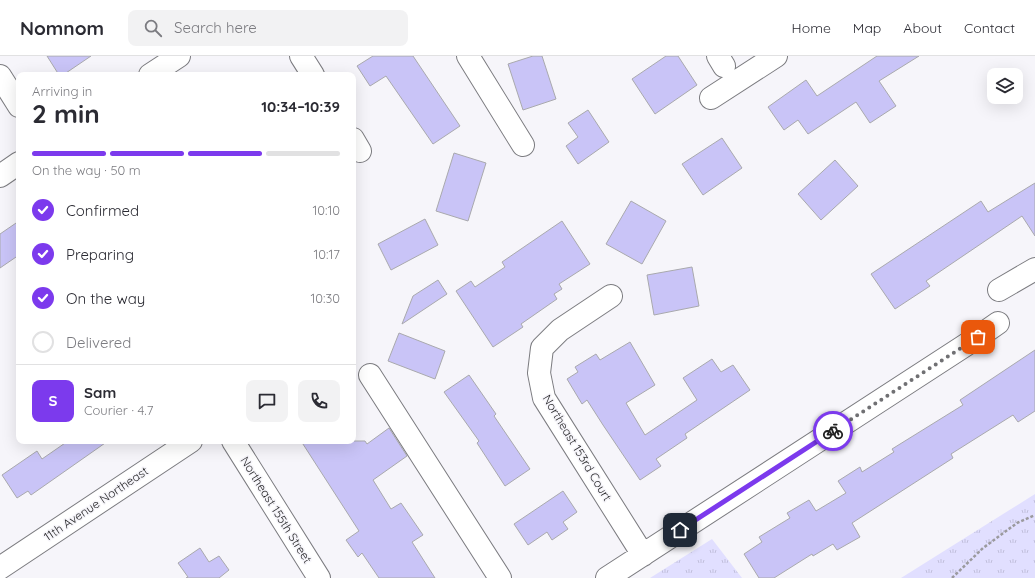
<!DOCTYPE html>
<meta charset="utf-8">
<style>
body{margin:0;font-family:Quicksand,sans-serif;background:#f2f2f3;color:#2b2b33;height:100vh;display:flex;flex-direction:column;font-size:15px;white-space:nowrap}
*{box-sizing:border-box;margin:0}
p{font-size:13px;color:#7c7c81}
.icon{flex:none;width:22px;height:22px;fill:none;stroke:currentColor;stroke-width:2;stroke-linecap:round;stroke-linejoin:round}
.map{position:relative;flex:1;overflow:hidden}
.side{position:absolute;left:16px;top:16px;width:340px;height:372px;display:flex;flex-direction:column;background:#fff;border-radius:8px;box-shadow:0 4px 16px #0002}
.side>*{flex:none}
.tools{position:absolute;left:987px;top:12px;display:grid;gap:8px}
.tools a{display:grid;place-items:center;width:36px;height:36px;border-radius:8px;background:#fff;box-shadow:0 4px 16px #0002;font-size:20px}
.pin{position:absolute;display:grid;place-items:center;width:34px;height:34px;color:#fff;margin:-17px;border-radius:8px;box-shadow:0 2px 6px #0006}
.courier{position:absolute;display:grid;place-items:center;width:40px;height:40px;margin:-20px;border:3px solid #7c3aed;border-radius:50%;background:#fff;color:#222;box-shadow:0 1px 5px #0007}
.summary em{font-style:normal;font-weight:700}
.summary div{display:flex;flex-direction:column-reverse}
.summary{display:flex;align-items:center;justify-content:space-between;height:68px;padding:0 16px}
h1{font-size:26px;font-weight:700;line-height:30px}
.bar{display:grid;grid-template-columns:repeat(4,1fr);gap:6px 4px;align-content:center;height:48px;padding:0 16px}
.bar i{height:5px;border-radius:3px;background:#e1e1e2}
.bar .current{background:#7c3aed}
.bar p{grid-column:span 4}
.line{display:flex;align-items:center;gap:10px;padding:0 16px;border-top:1px solid #e1e1e2}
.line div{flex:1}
.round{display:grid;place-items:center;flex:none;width:42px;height:42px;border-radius:8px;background:#f2f2f3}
ol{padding:0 16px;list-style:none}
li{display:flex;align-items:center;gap:12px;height:44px}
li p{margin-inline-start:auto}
li .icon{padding:4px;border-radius:50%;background:#7c3aed;color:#fff;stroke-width:4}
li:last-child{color:#7c7c81}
li i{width:22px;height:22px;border:2px solid #e1e1e2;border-radius:50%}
header{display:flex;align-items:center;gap:24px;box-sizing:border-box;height:56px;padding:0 20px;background:#fff;border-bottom:1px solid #e1e1e2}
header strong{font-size:19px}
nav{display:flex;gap:22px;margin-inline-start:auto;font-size:14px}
.search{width:280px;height:36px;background:#f2f2f3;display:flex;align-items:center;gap:10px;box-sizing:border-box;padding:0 14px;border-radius:8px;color:#7c7c81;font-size:15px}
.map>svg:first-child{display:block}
.park{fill:url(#park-tufts)}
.building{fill:#c9c4f7;stroke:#a9a9ad}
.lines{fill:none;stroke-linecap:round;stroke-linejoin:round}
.minor-casing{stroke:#7c7c80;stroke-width:24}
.path{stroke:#9b9a9e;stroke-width:2.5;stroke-dasharray:3 2;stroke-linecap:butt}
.minor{stroke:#fff;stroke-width:22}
.done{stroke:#707073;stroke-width:4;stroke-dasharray:0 7.2}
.route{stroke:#7c3aed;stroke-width:5}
.labels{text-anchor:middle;stroke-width:3;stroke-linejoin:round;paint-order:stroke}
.street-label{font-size:12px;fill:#28282a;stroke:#f6f5fa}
</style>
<header>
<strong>Nomnom</strong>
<div class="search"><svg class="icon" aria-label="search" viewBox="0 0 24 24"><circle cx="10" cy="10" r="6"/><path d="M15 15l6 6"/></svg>Search here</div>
<nav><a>Home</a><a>Map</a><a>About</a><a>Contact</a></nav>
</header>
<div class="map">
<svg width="1035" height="522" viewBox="0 0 1035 522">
<defs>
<pattern id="park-tufts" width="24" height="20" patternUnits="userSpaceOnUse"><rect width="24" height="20" fill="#e1dfff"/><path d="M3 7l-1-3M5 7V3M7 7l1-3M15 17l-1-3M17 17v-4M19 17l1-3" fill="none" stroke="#c1bfdb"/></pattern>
</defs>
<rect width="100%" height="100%" fill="#f6f5fa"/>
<path class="park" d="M1035,438v84h-134z
M712,483l30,39h-92z"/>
<path class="building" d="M47,0h44l-28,19h-4z
M373,0h40l47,70 -27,18 -47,-68 -16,10 -13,-20z
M533,0h9l14,43 -33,11 -15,-46z
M666,0h12l19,29 -42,29 -23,-35z
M877,0h42l-40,25 17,25 -26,17 -14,-21 -48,32 -10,-14 -14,10 -16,-23 38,-27 11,16z
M588,54l21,32 -31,22 -12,-18 12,-9 -10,-14z
M722,82l20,30 -39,27 -21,-31z
M454,97l32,10 -18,58 -32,-10z
M835,104l23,26 -37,34 -23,-26z
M1035,127v53l-13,-20 -96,65 4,5 -35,23 -24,-35 110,-73 7,11z
M631,145l35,20 -24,43 -36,-20z
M425,163l13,26 -47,25 -13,-26z
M19,165v34l-19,13v-34z
M562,165l28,43 -31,20 3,5 -8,5 3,5 -36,25 2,3 -30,20 -37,-56 15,-10 4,6 30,-20 -3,-5z
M692,211l7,39 -45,9 -7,-40z
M438,224l9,14 -45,30 11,-28z
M399,277l46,18 -10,28 -47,-18z
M630,286l25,43 -29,18 19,32 52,-35 -14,-22 29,-19 9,13 12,-7 17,25 -65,44 2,4 -31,21 5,7 -21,14 -37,-55 -16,-25 -5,4 -15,-25 11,-7 -3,-5 21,-13 4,6z
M1035,294v61l-17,11 -5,-7 -62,39 2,4 -101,65 8,14 -23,13 -4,-6 -20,12 -1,-2 -38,24h-15l-15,-24 18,-12 -3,-5 31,-19 -3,-5 22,-13 7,11 30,-18 -8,-12 22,-14 2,5 32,-20 -2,-3 71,-44 -3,-5z
M469,319l27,39 -2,2 36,53 -25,17 -28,-43 2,-2 -35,-49z
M389,372l18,28 -34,24 18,29 10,-6 22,32 -11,7 23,36h-56l-17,-25 -4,4 -12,-17 13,-9 -58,-90h64l2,3z
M68,385h40l-77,54 -3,-4 -11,7 -15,-23 35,-24 5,8z
M563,435l14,21 -14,10 5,7 -16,11 -5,-8 -19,13 -14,-21z
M200,492l9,14 10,-6 10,14 -10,8h-33l2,-1 -10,-14z"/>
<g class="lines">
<defs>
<path id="minor" d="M301,0l12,19
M468,0l55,89
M718,0l6,10
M150,19l29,-19
M0,20l19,30
M711,42l65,-42
M353,83l7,12
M0,120l19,-13
M999,234l36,-21
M611,240l-51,34 -18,18 -3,25 5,25 99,157
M370,319l130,203
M233,385l86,137
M0,512l191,-127
M607,522l371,-241 20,-14"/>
</defs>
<use href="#minor" class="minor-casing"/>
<path class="path" d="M952,522l31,-30 34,-25 18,-8"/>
<use href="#minor" class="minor"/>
</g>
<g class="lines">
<path class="done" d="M833,375l145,-94"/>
<path class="route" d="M680,474l153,-99"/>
</g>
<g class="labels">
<g class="street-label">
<text transform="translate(577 392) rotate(59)" y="4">Northeast 153rd Court</text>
<text transform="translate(96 448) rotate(-34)" y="4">11th Avenue Northeast</text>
<text transform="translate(276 454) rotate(58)" y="4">Northeast 155th Street</text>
</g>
</g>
</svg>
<div class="tools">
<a><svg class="icon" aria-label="layers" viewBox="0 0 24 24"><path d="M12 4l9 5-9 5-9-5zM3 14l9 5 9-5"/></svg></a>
</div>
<div class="pin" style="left:978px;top:281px;background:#ea580c"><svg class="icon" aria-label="bag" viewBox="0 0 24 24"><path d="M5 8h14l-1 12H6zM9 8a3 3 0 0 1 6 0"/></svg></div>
<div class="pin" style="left:680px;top:474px;background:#1f2937"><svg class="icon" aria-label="home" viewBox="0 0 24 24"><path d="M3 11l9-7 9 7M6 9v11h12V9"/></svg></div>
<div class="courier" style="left:833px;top:375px"><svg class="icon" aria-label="bike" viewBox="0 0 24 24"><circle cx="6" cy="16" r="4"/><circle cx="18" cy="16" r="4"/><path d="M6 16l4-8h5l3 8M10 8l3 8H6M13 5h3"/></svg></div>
<section class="side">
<div class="summary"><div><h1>2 min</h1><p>Arriving in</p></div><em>10:34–10:39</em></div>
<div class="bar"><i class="current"></i><i class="current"></i><i class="current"></i><i></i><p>On the way · 50 m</p></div>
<ol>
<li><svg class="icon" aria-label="check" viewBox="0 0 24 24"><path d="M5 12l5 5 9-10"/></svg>Confirmed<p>10:10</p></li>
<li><svg class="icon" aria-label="check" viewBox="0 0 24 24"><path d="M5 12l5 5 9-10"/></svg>Preparing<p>10:17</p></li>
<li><svg class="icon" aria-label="check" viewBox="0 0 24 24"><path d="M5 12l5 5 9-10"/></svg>On the way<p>10:30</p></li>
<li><i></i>Delivered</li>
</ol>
<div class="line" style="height:72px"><b class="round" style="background:#7c3aed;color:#fff">S</b><div><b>Sam</b><p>Courier · 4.7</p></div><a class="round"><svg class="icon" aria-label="chat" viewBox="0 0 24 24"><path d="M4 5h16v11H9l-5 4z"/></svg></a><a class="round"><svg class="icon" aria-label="phone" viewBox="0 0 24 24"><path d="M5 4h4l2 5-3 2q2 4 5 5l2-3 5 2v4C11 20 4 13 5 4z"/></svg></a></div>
</section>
</div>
